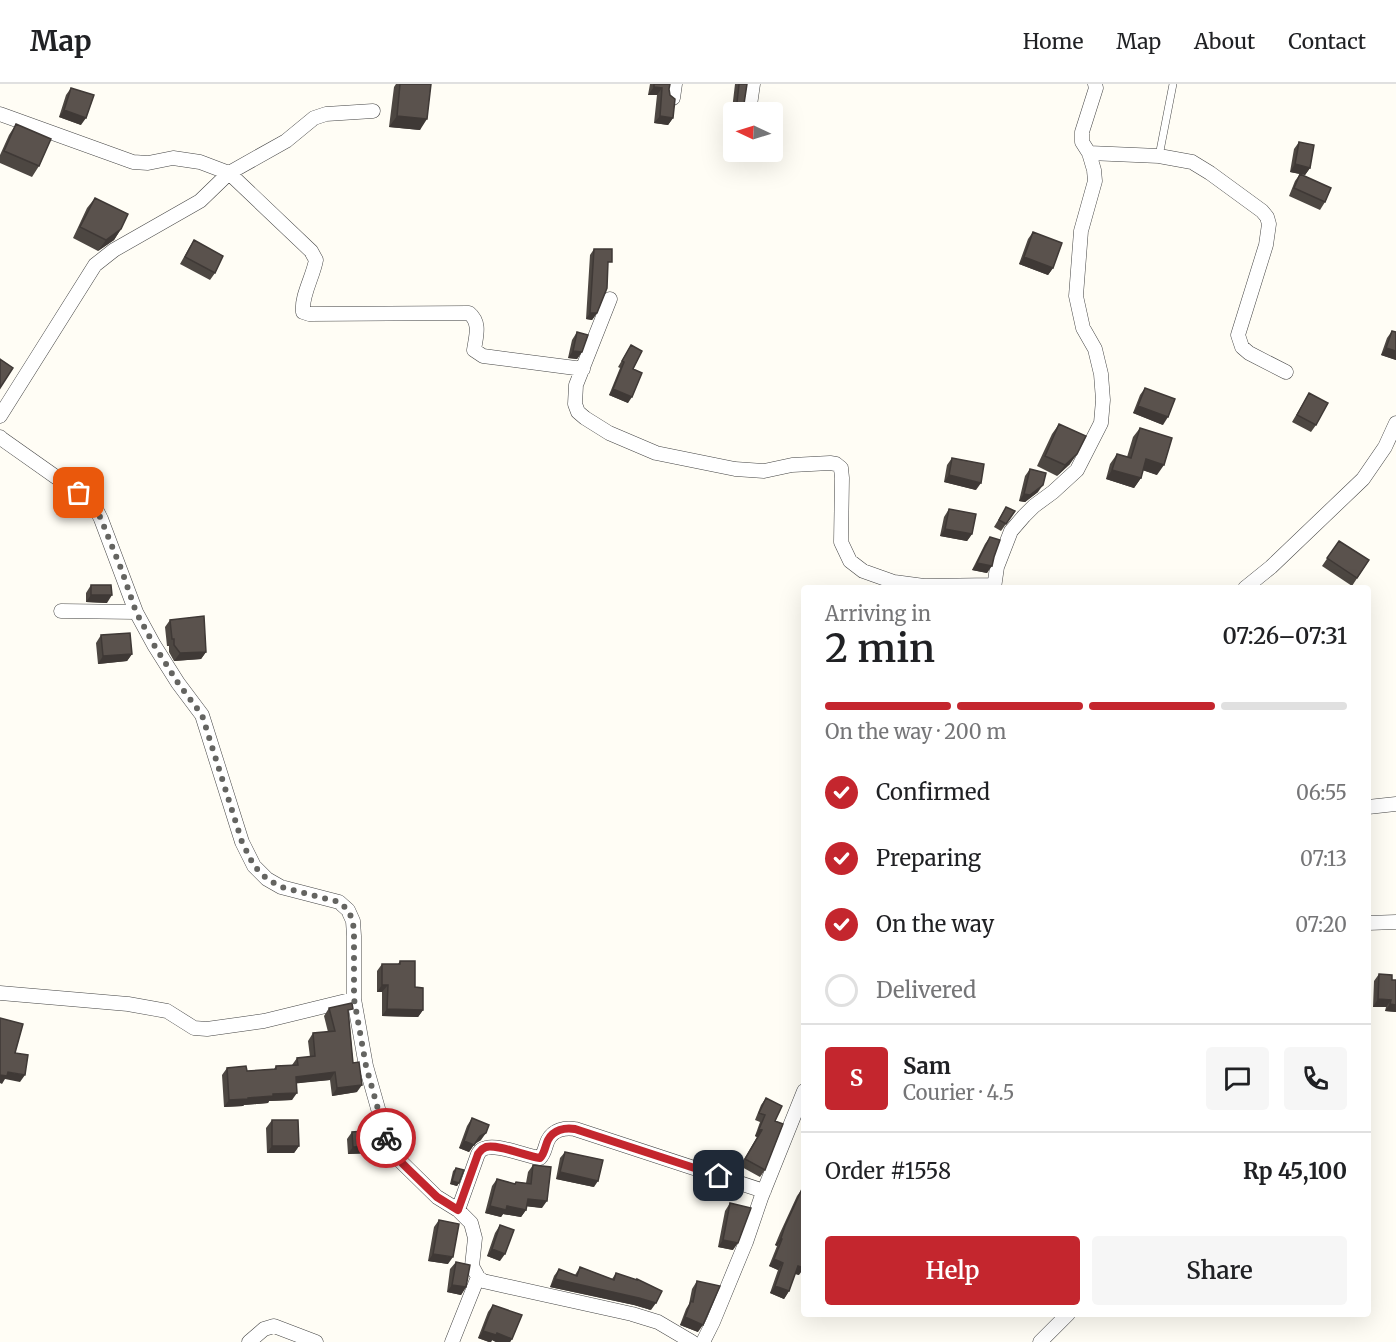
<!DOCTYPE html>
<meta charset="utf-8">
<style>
body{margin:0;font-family:Merriweather,serif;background:#f6f6f6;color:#202124;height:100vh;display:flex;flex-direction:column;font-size:22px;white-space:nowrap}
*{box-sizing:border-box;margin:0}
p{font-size:20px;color:#757577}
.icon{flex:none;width:33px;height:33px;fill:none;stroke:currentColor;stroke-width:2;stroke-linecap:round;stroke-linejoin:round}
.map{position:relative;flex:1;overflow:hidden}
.panel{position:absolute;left:801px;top:501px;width:570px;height:732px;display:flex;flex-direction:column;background:#fff;border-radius:6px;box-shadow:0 6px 24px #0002}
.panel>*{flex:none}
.needle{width:39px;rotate:274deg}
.fabs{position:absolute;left:723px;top:18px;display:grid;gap:12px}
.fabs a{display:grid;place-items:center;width:60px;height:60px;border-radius:6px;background:#fff;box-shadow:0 6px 24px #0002;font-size:30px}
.pin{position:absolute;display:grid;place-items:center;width:51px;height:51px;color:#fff;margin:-26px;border-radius:12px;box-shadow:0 3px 9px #0006}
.courier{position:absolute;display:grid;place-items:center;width:60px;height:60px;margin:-30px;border:4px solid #c4262e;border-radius:50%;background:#fff;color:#222;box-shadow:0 2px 8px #0007}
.headline em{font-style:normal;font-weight:600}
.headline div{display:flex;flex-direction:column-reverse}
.headline{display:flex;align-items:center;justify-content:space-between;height:102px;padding:0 24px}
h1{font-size:39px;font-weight:600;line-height:45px}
.bar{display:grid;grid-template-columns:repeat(4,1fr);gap:9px 6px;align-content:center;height:72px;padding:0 24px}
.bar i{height:8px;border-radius:4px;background:#e0e0e0}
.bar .on{background:#c4262e}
.bar p{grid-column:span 4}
.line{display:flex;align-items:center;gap:15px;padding:0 24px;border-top:2px solid #e0e0e0}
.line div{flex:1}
.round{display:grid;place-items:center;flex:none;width:63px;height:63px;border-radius:6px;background:#f6f6f6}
ol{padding:0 24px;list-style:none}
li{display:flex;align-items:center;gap:18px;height:66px}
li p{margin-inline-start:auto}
li .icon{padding:6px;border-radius:50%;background:#c4262e;color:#fff;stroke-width:4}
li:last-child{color:#757577}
li i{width:33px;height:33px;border:3px solid #e0e0e0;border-radius:50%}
.primary-button{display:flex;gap:12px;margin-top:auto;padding:12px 24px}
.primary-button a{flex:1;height:69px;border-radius:6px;background:#c4262e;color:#fff;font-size:24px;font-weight:600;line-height:69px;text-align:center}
.primary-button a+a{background:#f6f6f6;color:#202124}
header{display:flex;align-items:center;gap:36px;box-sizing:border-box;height:84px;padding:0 30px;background:#fff;border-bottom:2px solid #e0e0e0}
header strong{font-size:28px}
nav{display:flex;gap:33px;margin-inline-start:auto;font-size:21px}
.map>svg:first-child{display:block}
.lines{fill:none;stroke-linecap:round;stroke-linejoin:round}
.service-casing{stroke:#444;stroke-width:8}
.minor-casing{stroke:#444;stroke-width:15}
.service{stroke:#fff;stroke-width:7}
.minor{stroke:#fff;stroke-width:14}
.wall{fill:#4d4742}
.shaded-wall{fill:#3f3936}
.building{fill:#5a524d;stroke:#3f3936;stroke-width:1.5}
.done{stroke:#646461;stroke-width:6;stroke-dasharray:0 10.8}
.route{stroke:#c4262e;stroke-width:8}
</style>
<header>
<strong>Map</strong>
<nav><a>Home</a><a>Map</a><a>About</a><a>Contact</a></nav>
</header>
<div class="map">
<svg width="1396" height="1258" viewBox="0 0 1396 1258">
<rect width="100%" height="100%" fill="#fffdf5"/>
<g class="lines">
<defs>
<path id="service" d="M1159,72l14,-72"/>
<path id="minor" d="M673,14l2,-14
M749,28l4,-28
M0,30l133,48 15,1 25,-5 27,4 29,11 82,78 5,9c-3,17 -15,36 -13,52l6,2 160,-1c12,10 7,23 5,37l9,6 100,13
M1089,69l70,3 33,6 18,11 52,38 5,6 2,7 -3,21 -28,90 4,12 7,6 37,19
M610,215l-34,86 -1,19 3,8 7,6 24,15 47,20 79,16 29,2 28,-6 38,-2 6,1 5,4 1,10 -1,64 9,19 13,10 31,11 30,4 70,-1
M0,332l95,-151 19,-15 86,-49 29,-28 57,-32 28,-23 12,-4 47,-3
M0,353l2,2 85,60 7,6 7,14 35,93 18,33 24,38 24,32 40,127 12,24 13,13 14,8 58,15 9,8 5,11 1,15v63l12,67 24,85 47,46 21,13 13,13 4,15 -3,28 6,11 5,4 149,33 26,8 34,20
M994,504l3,-21 14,-36 13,-15 10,-10 19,-14 24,-22 24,-47 2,-23 -2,-26 -6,-25 -12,-21 -7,-32 5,-65 14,-50 -1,-11 -5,-17 -7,-11v-10l14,-44 -1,-4
M1245,504l26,-21 92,-88 22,-32 11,-24
M61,527l75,1
M1368,723l28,-3
M1368,839l28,-1
M0,909l128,11 39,7 27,17 13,1 57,-8 90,-22
M458,1126l20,-56c3,-4 3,-5 8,-6 12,-4 40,8 54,10 5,-5 5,-12 8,-18 5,-10 17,-13 27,-11l189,62
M249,1258l15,-13 10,-3 42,16
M452,1258l26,-65
M703,1258l10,-20 33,-80 15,-44 43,-107
M1040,1258l28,-28"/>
</defs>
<use href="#service" class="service-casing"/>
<use href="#minor" class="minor-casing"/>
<use href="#service" class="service"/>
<use href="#minor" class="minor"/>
</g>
<path class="wall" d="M396,0h35l-11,46 -31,-3 5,-40z
M650,0h20l-1,5 4,29 -5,7 -14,-2 3,-28h-9z
M735,0h12l-3,20 1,6 3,2h-14v6h-3z
M71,4l10,37 -22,-8 7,-22z
M16,40l23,42 -7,11 -32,-14v-8l9,-20z
M1299,58l11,26 -5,7 -3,-1 23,28 -5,8 -31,-14 6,-15 5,-7 -10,-2 4,-23z
M95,114l26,31 -7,11 -16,11 -25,-13 14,-30z
M1033,148l20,36 -5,7 -29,-11 9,-25z
M194,156l21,33 -5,7 -30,-16 9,-16z
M594,165l3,64 -5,7 -6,-1 4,-64z
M1392,247l4,1v-1v29l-15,-5 6,-17z
M577,248l5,20 -5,7 -9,-1 4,-18z
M631,261l2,24 -5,34 -19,-8 11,-27 -2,-1z
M1145,304l18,37 -30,-12 7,-18z
M1309,309l7,32 -5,7 -19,-10z
M1059,340l11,40 -13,12 -20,-10 15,-32z
M1140,344l17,47 -14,-5 -2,8 -7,10 -28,-9 4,-15 7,-10 10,3 6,-20z
M952,374l24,32 -32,-8 3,-17z
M1030,385l8,23 -13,10 -6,-1 6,-25z
M1006,423l9,4 -14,20 -7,-4z
M949,425l23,25 -5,7 -27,-5 4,-19z
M990,453l4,20 -7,16 -15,-3 13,-26z
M1339,457l30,19 -17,26 -30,-20z
M91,501l16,18 -21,-1v-9z
M170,536l36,32 -5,7 -27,2 -5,-9v-6h-2l-2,-19z
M101,551l31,19 -5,7 -29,3 -2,-21z
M400,877l15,26 8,23 -5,7 -36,-1v-24h-5v-21l5,-7h16z
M1379,890l13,6 4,32 -11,-1 1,-4h-13l1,-26z
M329,924l20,7 4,48 4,29 -25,4 -2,-16 -34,3 -4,17 -23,1 -1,2 -24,2 -1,1 -19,1 -2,-32 5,-7 20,3 27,-2 2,-3 16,-1 5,-7 13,-1 -2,-16 5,-8 15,-1 -4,-16z
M766,1014l9,23 -10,49 -5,7 -20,-11 17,-29 -2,-1 5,-14 -5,-2 6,-15z
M472,1034l9,22 -6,3 -6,9 -10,-4 8,-22z
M272,1036l27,26 -5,7h-27l-1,-25z
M352,1048l21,21 -25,1 -1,-15z
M565,1068l29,35 -38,-8 4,-21z
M533,1081l9,43 -15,-2 -1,4 -5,7 -18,-3 -2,3 -16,-4 7,-27 5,-7 17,5 2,-2 10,1 2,-11z
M456,1084l3,15 -2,3 -7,-2 3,-13z
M802,1105v60l-3,26 -4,-1 -6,17 -5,8 -14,-6 8,-23 -9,-4 8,-20 -2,-1 5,-12 17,-37z
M730,1119l3,47 -15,-3 7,-36z
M439,1136l9,44 -20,-3 6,-34z
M500,1141v36l-13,-5 8,-23z
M456,1178l10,25 -5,8 -14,-3 3,-23z
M580,1183l32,12 4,-6 35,37 -17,-5 -84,-18 4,-11 5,-7 16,6z
M697,1197l1,51 -18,-7 6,-16 3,-5 3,-15z
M493,1221l19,34 -2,3h-14l-4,-2 -1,2h-2l-11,-4 10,-26z"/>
<path class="shaded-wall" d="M654,3l8,1 -5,7h-9z
M64,26l22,8 -5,7 -22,-8z
M397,32l30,3 -7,11 -31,-3z
M660,32l13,2 -5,7 -14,-2z
M1295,80l15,4 -5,7 -15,-3z
M121,145l-7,11 -16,11 8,-11z
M1024,173l29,11 -5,7 -29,-11z
M590,229h7l-5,7 -6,-1z
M1386,264l10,3v9l-15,-5z
M573,267l9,1 -5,7 -9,-1z
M613,305l19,8 -4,6 -19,-8z
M1138,322l30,11 -5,8 -30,-12z
M1077,370l-7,10 -13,12 8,-11z
M1146,375l18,6 -7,10 -18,-6z
M1112,386l29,8 -7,10 -28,-9z
M949,391l32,8 -5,7 -32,-8z
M1043,401l-5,7 -13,10 -6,-1 5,-7z
M945,445l27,5 -5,7 -27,-5z
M977,479l15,3 -5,7 -15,-3z
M91,511h21l-5,8 -21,-1z
M206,568l-5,7 -27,2 6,-8z
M132,570l-5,7 -29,3 5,-8z
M382,901h6l-6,7h-5z
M1378,915l13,1 -5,7h-13z
M1390,920l6,1v7l-11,-1z
M387,925l36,1 -5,7 -36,-1z
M8,988l17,3 -5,7 -15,-3 -3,5 -2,-1v-8z
M335,988l-5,8 -39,4 5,-7z
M362,1001l-5,7 -25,4 5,-8z
M297,1009l-5,7 -23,1 -1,2 -24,2 -1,1 -19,1 5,-7 44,-6z
M759,1045l3,1 -5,7 -2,-1z
M486,1049l-5,7 -6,4 5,-8z
M464,1057l10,4 -5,7 -10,-4z
M272,1062h27l-5,7h-27z
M378,1062l-5,7 -25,1 5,-7z
M560,1088l38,9 -4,6 -38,-8z
M452,1097l7,2 -2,3 -7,-2z
M528,1115l19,2 -5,7 -19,-2z
M490,1122h17l19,4 -5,7 -18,-3 -2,3 -16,-4z
M781,1154l1,1 -5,7 -2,-1z
M723,1156l15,3 -5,7 -15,-3z
M492,1165l13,5 -5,7 -13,-5z
M433,1170l20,3 -5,7 -20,-3z
M774,1175l9,4 -5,7 -9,-4z
M798,1182l6,2 -5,7 -6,-2z
M555,1195l84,19 17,5 -5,7 -17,-5 -84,-18z
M452,1201l14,2 -5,8 -14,-3z
M775,1202l14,5 -5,8 -14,-6z
M685,1233l18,8 -5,7 -18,-7z
M483,1247l14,2 15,6 -2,3h-14l-4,-2 -1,2h-2l-11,-4z"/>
<path class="building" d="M400,0h31l-4,35 -30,-3z
M654,0h16l-1,5 1,6 5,4 -2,19 -13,-2 2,-28 -8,-1z
M739,0h8l-3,20 1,6 3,2h-12z
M71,4l23,7 -8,23 -22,-8z
M16,40l35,15 -12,27 -35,-15z
M1299,58l15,3 -4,23 -15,-4z
M1300,90l31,14 -6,14 -31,-14z
M95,114l33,16 -7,15 -15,11 -26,-13z
M1033,148l29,11 -9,25 -29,-11z
M194,156l29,16 -8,17 -30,-16z
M594,165h18v13h-4l-1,26 -10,25h-7z
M1392,247l4,1v19l-10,-3z
M577,248l11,3 -6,17 -9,-1z
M631,261l11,6 -9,18 9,4 -10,24 -19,-8 11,-27 -2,-1z
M0,275l13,9 -13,20z
M1145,304l30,11 -7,18 -30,-11z
M1309,309l19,10 -12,22 -19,-10z
M1059,340l27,12 -9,18 -12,11 -20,-9z
M1140,344l32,10 -8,27 -18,-6 -5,19 -29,-8 5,-16 14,4z
M952,374l32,6 -3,19 -32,-8z
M1030,385l16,4 -3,12 -13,10 -6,-1z
M1006,423l9,4 -9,13 -7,-4z
M949,425l27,5 -4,20 -27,-5z
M990,453l10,3 -6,17 -2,9 -15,-3z
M1339,457l30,19 -12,18 -30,-20z
M91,501h20l1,10h-21z
M204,532l2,36 -26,1 -6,-8v-6h-2l-2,-19z
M130,549l2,21 -29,2 -2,-21z
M400,877h15v26l8,1v22l-36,-1 1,-24h-6v-21h18z
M1379,890l13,1v5h4v25l-6,-1 1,-4 -13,-1z
M352,919l1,6 -5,1 5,53 6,-1 3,23 -25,3 -2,-16 -39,5 1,16 -24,1v2l-25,2v1l-19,1 -2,-32 19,-2 1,5 29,-2v-3l22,-1 -1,-7 18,-2 -2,-23 22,-2 -6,-23z
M0,934l23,6 -8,29 13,2 -3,20 -17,-3 -1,4 -7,-1z
M766,1014l16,8 -7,15 8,3 -18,46 -20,-11 17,-29 -3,-1 6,-14 -6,-2z
M472,1034l17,7 -3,8 -6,3 -6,9 -10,-4z
M272,1036h26l1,26h-27z
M377,1046l1,16 -25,1 -1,-15z
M565,1068l38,8 -5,21 -38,-9z
M533,1081l18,2 -4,34 -19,-2 -2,11 -19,-4 -1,4 -16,-4 7,-27 18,5 1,-2 15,2z
M456,1084l8,2 -5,13 -7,-2z
M802,1105l2,1v54l-2,5h2v19l-6,-2 -9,25 -14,-5 8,-23 -9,-4 8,-20 -1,-1 4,-12z
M730,1119l21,5 -13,35 -15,-3z
M439,1136l20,4 -6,33 -20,-3z
M500,1141l14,5 -9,24 -13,-5z
M456,1178l14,3 -4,22 -14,-2z
M580,1183l34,13 2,-7 21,7v-1l25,12 -6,12 -17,-5 -84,-19 4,-10 18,7z
M697,1197l23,5 -17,39 -18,-8 6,-16 2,1z
M493,1221l29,10 -10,24 -15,-6 -1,2 -13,-4z"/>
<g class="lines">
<path class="done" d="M79,409l15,12 7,14 21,52 14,41 18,33 24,38 24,32 40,127 12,24 13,13 14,8 58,15 9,8 5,11 1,15v63l12,67 20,72"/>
<path class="route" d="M386,1054l4,13 18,18 29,28 21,13 20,-56c3,-4 3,-5 8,-7 12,-3 40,9 54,11 5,-5 5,-12 8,-18 5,-10 17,-13 27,-11l144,47"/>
</g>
</svg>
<div class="fabs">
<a><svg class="needle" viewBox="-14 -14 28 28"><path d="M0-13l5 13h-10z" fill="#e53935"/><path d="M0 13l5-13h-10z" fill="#757577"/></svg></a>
</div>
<div class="pin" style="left:79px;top:409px;background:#ea580c"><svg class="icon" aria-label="bag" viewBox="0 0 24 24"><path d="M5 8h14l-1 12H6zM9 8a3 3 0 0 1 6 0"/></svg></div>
<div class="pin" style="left:719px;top:1092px;background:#1f2937"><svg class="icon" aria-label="home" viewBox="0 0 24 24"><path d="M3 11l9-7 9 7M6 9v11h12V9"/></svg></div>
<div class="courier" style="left:386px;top:1054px"><svg class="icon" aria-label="bike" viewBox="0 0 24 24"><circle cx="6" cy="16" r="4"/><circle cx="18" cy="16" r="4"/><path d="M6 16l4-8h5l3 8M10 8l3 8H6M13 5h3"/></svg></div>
<section class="panel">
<div class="headline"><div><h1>2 min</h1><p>Arriving in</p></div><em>07:26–07:31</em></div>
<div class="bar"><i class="on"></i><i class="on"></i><i class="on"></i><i></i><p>On the way · 200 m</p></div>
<ol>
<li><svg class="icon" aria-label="check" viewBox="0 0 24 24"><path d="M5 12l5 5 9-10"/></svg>Confirmed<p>06:55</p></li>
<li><svg class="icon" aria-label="check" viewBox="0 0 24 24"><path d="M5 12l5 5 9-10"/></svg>Preparing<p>07:13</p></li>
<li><svg class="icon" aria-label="check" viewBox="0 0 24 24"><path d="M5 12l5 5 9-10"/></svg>On the way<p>07:20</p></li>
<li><i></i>Delivered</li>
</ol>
<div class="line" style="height:108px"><b class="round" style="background:#c4262e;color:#fff">S</b><div><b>Sam</b><p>Courier · 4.5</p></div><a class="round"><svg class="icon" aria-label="chat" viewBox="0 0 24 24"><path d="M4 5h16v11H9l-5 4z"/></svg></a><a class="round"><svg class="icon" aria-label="phone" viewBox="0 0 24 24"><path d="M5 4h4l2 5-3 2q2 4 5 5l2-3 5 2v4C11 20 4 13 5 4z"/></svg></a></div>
<div class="line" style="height:78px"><div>Order #1558</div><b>Rp 45,100</b></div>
<div class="primary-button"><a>Help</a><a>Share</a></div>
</section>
</div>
